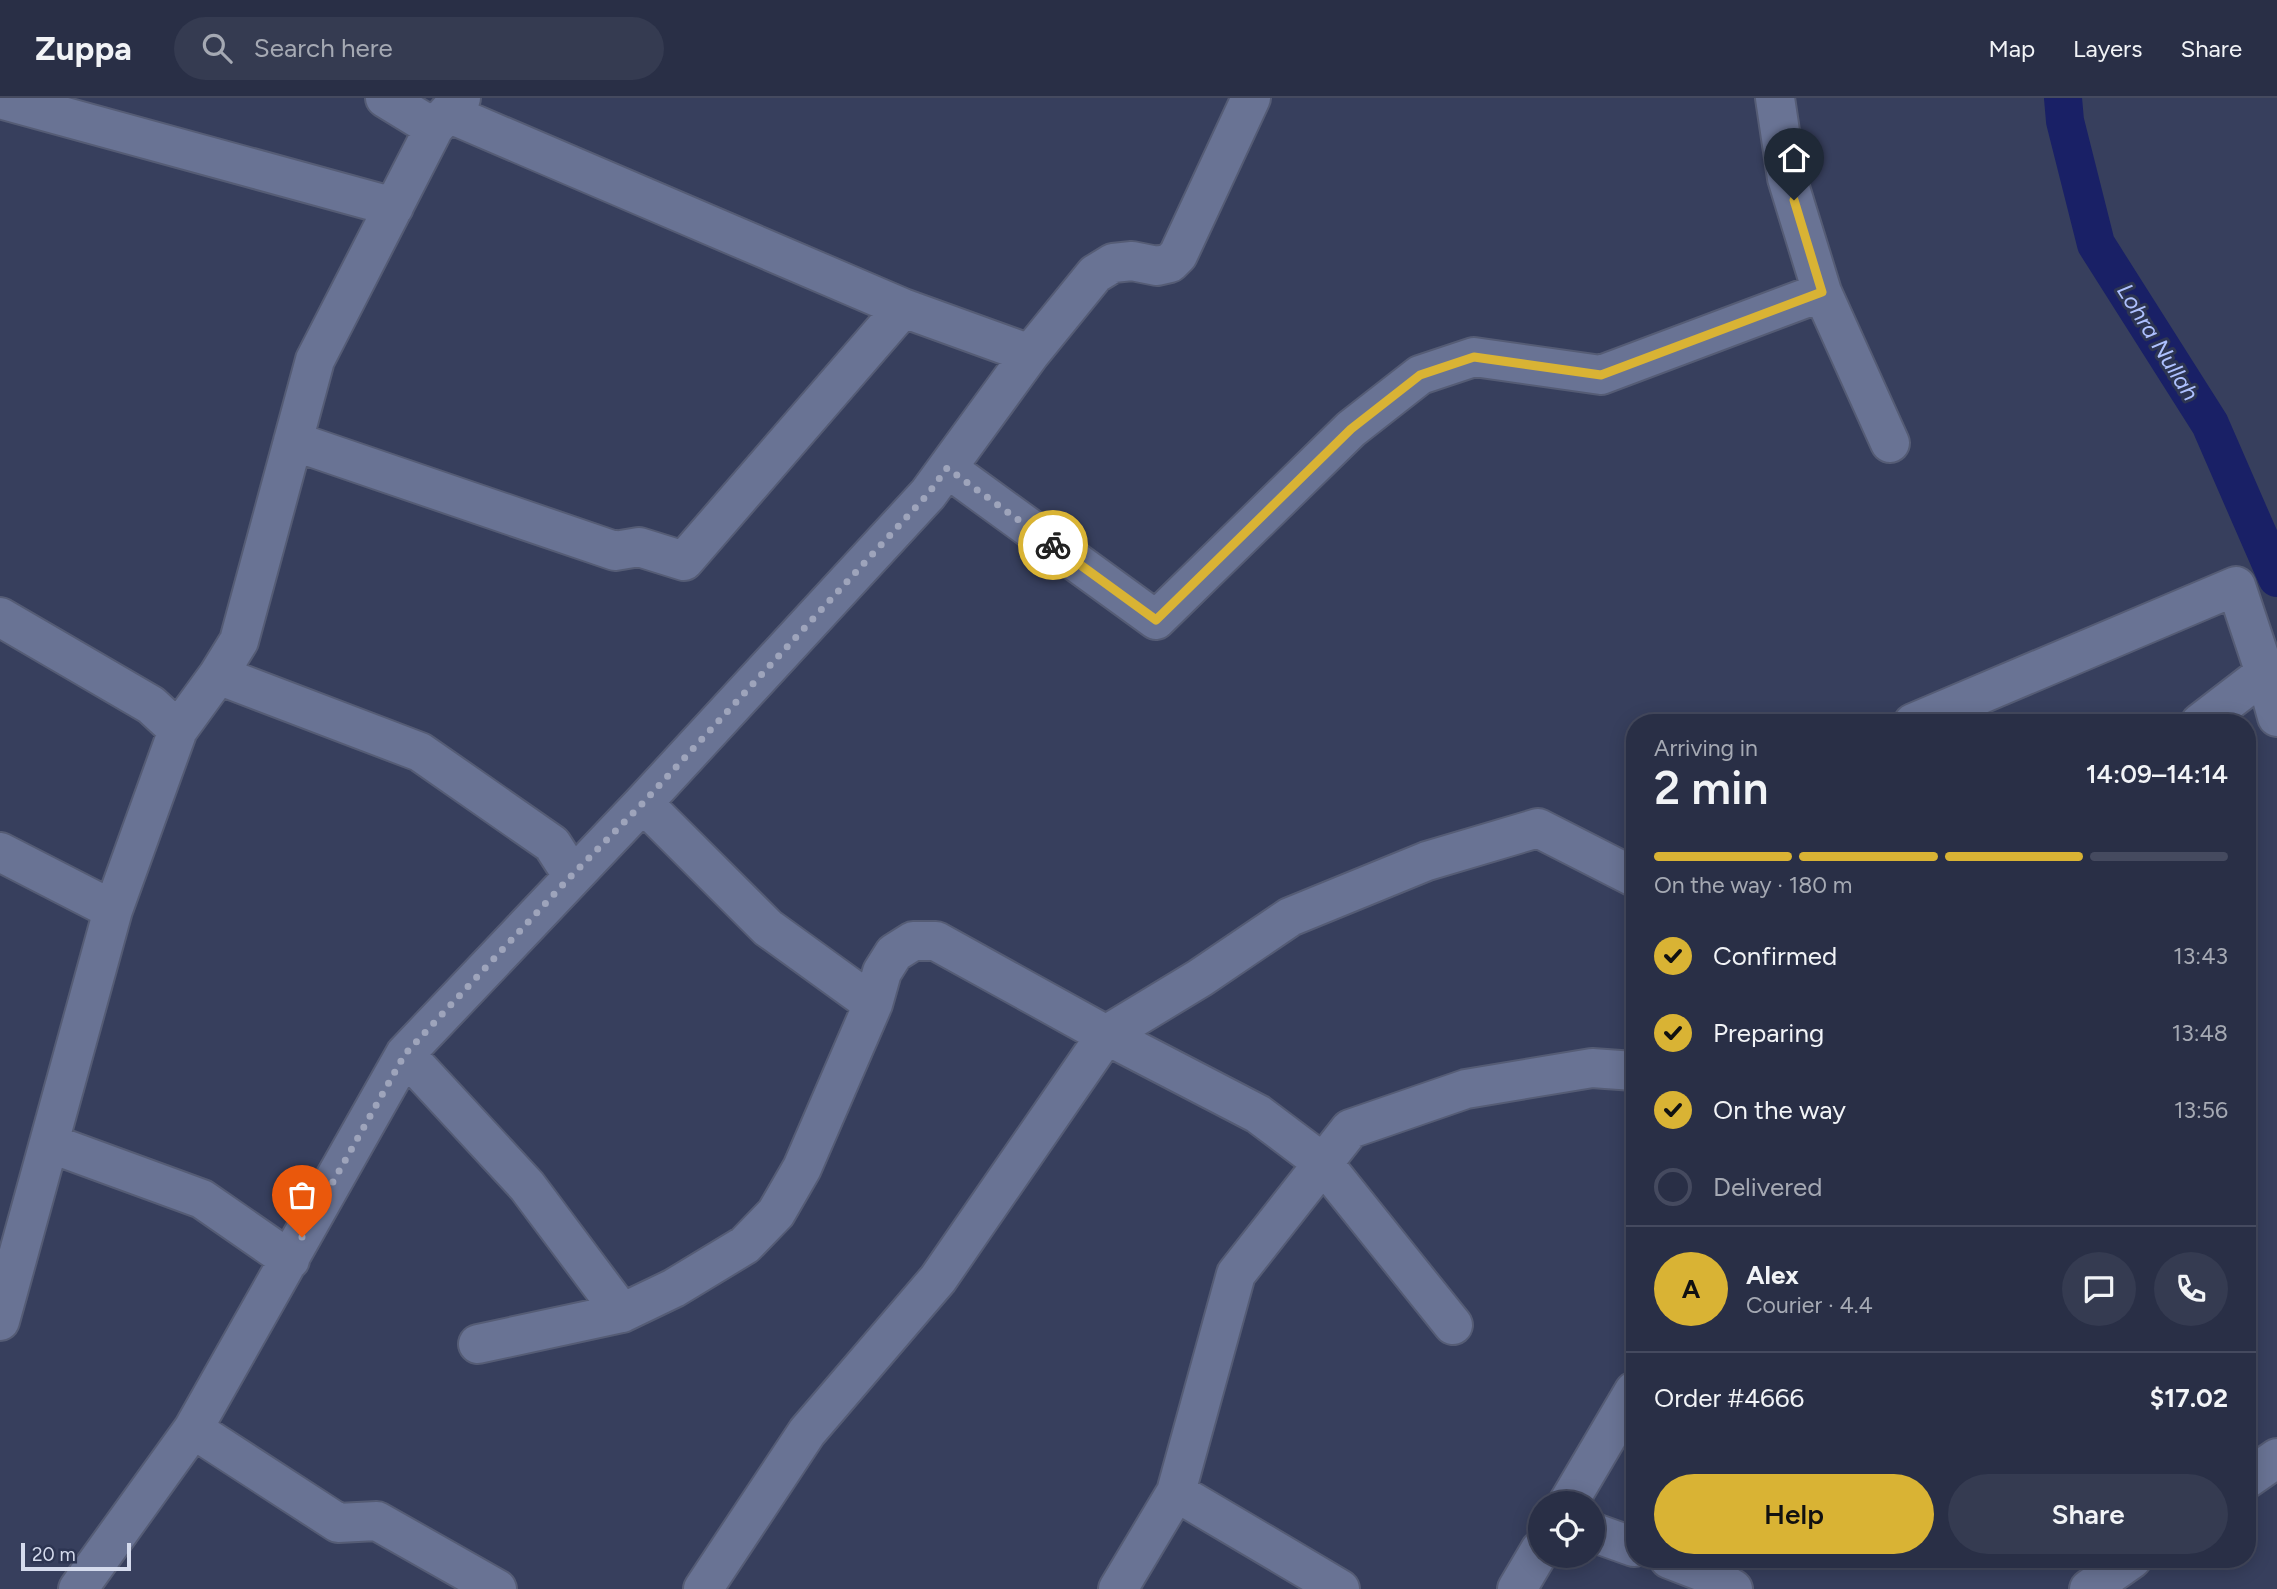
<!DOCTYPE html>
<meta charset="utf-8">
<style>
body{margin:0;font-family:Figtree,sans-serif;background:#353b51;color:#f1f3f6;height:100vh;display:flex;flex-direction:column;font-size:26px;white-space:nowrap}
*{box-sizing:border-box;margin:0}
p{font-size:23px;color:#a5a9b3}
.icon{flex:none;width:38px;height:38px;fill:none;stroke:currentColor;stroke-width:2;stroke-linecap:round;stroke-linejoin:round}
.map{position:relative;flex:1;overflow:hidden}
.sheet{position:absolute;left:1626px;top:616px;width:630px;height:854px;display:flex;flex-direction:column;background:#292f46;border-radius:28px;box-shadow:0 4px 18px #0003,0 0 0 2px #454a5f}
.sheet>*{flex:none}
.controls{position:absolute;left:1528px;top:1393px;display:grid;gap:14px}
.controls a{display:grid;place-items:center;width:77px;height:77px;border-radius:50%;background:#292f46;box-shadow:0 4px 18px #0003,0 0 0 2px #454a5f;font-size:35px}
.scale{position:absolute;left:21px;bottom:18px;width:110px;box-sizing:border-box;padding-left:7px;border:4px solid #d5dbed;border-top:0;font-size:19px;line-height:24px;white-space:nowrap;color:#d5dbed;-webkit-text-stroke:5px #2d3552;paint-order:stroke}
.pin{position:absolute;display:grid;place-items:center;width:60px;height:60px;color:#fff;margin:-72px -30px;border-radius:50% 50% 50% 0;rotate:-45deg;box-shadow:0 0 7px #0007}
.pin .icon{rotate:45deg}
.courier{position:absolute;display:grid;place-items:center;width:70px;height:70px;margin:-35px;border:5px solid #d9b334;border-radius:50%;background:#fff;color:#222;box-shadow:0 2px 9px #0007}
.overview em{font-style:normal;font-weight:600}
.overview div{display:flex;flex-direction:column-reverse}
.overview{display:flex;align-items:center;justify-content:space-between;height:119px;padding:0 28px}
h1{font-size:46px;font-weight:600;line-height:52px}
.bar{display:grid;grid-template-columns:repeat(4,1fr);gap:10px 7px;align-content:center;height:84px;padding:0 28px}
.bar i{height:9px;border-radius:5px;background:#454a5f}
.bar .on{background:#d9b334}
.bar p{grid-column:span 4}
.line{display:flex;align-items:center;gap:18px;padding:0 28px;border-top:2px solid #454a5f}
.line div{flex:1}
.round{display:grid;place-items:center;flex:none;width:74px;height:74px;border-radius:37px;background:#353b51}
ol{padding:0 28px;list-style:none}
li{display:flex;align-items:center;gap:21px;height:77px}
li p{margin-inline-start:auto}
li .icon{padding:7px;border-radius:50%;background:#d9b334;color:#111;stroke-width:4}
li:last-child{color:#a5a9b3}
li i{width:38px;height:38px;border:4px solid #454a5f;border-radius:50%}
.action{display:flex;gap:14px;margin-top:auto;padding:14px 28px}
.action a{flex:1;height:80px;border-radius:42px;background:#d9b334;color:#111;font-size:28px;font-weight:600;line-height:80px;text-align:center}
.action a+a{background:#353b51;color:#f1f3f6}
header{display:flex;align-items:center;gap:42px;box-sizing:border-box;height:98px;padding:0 35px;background:#292f46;border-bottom:2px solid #454a5f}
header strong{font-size:33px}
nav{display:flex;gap:38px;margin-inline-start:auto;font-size:24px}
.search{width:490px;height:63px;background:#353b51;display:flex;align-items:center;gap:18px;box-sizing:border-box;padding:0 24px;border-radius:38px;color:#a5a9b3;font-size:26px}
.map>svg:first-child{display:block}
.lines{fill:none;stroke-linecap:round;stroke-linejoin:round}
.canal{stroke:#192066;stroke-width:38}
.minor-casing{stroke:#555c75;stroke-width:42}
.minor{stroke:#697394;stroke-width:38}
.done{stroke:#9ea4bb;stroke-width:7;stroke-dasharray:0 12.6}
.route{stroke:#d9b334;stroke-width:9}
.labels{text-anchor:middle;stroke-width:6;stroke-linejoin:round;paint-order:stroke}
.water-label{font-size:23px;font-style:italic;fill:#aec1ff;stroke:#2d3552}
</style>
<header>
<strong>Zuppa</strong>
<div class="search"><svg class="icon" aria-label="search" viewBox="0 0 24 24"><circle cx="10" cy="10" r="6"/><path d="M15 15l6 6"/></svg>Search here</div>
<nav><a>Map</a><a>Layers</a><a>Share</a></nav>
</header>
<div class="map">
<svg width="2277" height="1491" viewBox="0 0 2277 1491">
<rect width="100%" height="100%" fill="#373f5d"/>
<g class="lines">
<path class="canal" d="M2063,0l2,23 31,123 114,180 67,154"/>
<defs>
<path id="minor" d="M385,0l49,30
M1775,0l12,80 35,114 68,151
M0,1l394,108
M448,15l455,195 127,46
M293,343l322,110 24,-4 45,14 219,-253
M947,370l209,152 195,-191 69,-54 54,-18 127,18 221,-83
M0,519l151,88 27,25
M218,577l202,77 132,92 20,31
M1913,625l323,-137 29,87 12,44
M2200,625l65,-50
M643,705l125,125 105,76
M0,754l113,58
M405,956l122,132 95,127
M49,1045l153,56 88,61
M0,1223l113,-411 65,-180 40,-55 21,-34 76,-281 119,-232 27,-30
M478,1246l144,-31 52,-25 71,-43 31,-32 26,-45 71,-164 9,-32 12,-19 19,-12h23l170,94 152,79 65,49 130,162
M193,1331l145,94 39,-2 120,68
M2247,1381l30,-21
M1176,1394l164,97
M1568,1405l66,-112
M1592,1434l42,15
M1669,1461l39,15 25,15
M78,1491l115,-160 212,-375 238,-251 285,-309 102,-140 65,-80 18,-11 19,-2 25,5 13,-3 8,-8 73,-157
M703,1491l104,-157 131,-153 168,-244 94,-57 90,-61 137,-56 111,-33 96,49
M1118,1491l58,-97 60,-218 114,-145 116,-40 126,-21 42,3
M1517,1491l23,-39
M2089,1491l43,-30"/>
</defs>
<use href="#minor" class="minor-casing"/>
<use href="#minor" class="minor"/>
</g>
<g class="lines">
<path class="done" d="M302,1139l103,-183 167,-179 71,-72 285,-309 19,-26 106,77"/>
<path class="route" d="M1053,447l103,75 195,-191 69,-54 54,-18 127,18 221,-83 -28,-92"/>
</g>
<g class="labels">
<g class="water-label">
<text transform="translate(2158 244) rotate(58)" y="8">Lohra Nullah</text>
</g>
</g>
</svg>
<div class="controls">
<a><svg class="icon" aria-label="locate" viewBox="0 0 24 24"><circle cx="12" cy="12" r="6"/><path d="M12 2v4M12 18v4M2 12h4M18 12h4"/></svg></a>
</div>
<div class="scale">20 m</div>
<div class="pin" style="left:302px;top:1139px;background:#ea580c"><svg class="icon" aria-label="bag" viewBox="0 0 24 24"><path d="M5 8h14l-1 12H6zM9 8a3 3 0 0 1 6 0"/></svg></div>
<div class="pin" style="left:1794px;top:102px;background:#1f2937"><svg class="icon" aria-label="home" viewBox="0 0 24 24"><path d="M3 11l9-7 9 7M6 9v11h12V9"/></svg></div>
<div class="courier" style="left:1053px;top:447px"><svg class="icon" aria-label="bike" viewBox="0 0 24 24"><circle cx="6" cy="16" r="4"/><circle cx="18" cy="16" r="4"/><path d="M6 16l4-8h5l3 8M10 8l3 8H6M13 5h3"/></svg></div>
<section class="sheet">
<div class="overview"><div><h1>2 min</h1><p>Arriving in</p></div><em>14:09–14:14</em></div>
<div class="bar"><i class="on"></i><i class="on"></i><i class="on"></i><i></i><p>On the way · 180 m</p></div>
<ol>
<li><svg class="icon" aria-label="check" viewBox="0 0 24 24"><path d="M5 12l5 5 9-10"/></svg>Confirmed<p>13:43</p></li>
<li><svg class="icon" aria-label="check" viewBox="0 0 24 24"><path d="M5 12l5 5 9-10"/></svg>Preparing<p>13:48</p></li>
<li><svg class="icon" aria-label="check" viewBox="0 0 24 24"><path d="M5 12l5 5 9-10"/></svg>On the way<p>13:56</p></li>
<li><i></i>Delivered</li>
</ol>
<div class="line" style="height:126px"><b class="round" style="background:#d9b334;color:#111">A</b><div><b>Alex</b><p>Courier · 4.4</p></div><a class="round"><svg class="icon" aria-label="chat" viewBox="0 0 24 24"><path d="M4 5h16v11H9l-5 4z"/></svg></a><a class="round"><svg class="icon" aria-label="phone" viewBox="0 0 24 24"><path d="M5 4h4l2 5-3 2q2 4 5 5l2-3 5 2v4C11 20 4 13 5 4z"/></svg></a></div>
<div class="line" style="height:91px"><div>Order #4666</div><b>$17.02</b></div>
<div class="action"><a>Help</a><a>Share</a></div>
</section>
</div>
